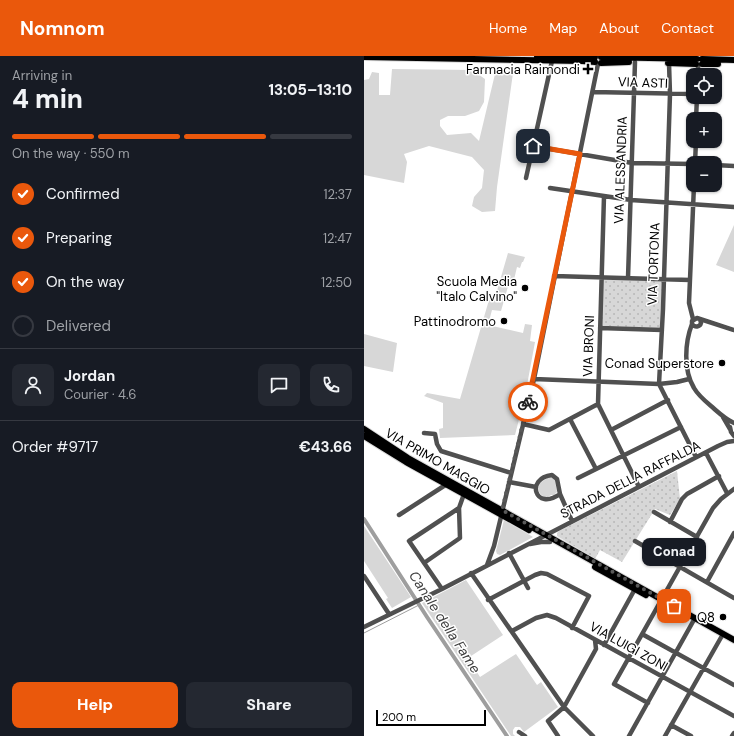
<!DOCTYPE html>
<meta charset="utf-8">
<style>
body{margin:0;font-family:"DM Sans",sans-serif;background:#242831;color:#f1f3f6;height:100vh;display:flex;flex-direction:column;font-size:15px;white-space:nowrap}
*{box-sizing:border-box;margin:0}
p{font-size:13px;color:#9ea1a6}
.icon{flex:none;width:22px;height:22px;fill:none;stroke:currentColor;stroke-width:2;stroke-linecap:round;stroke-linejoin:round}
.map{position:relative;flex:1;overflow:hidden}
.sheet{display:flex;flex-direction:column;background:#171b24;width:364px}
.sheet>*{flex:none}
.fabs{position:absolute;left:322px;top:12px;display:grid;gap:8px}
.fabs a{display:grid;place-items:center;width:36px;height:36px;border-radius:8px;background:#171b24;box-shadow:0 1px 3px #0004;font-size:20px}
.scale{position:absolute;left:12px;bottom:10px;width:110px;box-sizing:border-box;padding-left:4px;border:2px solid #000;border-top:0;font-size:11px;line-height:14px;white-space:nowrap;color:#000;-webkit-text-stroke:3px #fff;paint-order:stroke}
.pin{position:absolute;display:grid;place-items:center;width:34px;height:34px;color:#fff;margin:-17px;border-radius:8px;box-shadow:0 2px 6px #0006}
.courier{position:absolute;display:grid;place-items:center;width:40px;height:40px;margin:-20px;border:3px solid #ea580c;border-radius:50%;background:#fff;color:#222;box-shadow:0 1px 5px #0007}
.bubble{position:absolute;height:28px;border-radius:8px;background:#171b24;box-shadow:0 1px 3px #0004;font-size:13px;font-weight:800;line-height:28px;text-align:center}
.head em{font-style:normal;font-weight:800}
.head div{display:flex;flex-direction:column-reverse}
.head{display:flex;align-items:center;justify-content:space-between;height:68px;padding:0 12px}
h1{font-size:26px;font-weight:800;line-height:30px}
.bar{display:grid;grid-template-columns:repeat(4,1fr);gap:6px 4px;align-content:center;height:48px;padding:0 12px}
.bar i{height:5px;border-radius:3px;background:#363941}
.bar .selected{background:#ea580c}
.bar p{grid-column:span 4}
.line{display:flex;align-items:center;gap:10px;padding:0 12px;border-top:1px solid #363941}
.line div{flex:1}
.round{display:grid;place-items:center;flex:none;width:42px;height:42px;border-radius:8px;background:#242831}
ol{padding:0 12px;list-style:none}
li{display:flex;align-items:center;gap:12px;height:44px}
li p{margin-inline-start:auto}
li .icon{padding:4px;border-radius:50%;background:#ea580c;color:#fff;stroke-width:4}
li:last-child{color:#9ea1a6}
li i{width:22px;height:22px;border:2px solid #363941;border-radius:50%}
.cta{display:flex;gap:8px;margin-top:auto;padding:8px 12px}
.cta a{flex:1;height:46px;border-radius:8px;background:#ea580c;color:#fff;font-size:16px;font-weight:800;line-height:46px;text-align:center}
.cta a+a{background:#242831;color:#f1f3f6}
header{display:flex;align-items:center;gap:24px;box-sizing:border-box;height:56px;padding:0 20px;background:#ea580c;color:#fff}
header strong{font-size:19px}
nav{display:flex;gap:22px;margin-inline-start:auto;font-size:14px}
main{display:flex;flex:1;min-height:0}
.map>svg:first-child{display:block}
.grass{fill:#d7d7d7}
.park{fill:url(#park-dots)}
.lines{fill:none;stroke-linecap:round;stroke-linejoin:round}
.stream{stroke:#9e9e9e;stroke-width:1}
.canal{stroke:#9e9e9e;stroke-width:4}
.major-casing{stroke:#dbdbdb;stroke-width:8}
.minor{stroke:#505050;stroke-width:4.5}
.major{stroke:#000;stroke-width:6}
.done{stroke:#595959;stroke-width:4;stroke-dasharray:0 7.2}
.route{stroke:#ea580c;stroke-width:5}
.poi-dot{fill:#000;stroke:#fff;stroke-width:1.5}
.labels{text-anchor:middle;stroke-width:3;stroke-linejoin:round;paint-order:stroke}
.poi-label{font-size:13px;fill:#000;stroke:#fff;text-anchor:end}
.street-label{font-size:13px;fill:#000;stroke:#fff}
.water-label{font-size:14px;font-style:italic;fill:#3f3f3f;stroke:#fff}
</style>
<header>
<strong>Nomnom</strong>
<nav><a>Home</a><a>Map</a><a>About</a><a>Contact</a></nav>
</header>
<main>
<section class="sheet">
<div class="head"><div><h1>4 min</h1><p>Arriving in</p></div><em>13:05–13:10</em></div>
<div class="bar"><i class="selected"></i><i class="selected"></i><i class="selected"></i><i></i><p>On the way · 550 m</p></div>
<ol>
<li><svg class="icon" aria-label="check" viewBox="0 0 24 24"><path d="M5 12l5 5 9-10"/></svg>Confirmed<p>12:37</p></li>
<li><svg class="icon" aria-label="check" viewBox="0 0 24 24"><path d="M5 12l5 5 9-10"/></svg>Preparing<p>12:47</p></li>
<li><svg class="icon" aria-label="check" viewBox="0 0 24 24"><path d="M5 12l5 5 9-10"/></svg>On the way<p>12:50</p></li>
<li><i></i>Delivered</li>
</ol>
<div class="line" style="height:72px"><a class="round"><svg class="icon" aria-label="person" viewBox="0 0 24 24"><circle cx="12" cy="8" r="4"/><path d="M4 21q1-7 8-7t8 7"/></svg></a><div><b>Jordan</b><p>Courier · 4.6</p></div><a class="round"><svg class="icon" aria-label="chat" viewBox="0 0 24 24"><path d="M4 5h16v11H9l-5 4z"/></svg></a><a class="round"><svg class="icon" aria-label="phone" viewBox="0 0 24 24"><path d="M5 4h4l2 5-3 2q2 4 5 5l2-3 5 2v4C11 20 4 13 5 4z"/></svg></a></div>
<div class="line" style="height:52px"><div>Order #9717</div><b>€43.66</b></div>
<div class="cta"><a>Help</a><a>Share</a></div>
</section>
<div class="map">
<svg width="370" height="680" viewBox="0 0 370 680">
<defs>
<pattern id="park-dots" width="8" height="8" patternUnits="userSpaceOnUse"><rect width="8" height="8" fill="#d7d7d7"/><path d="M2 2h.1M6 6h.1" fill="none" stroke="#b7b7b7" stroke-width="1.8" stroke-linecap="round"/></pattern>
</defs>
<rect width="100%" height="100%" fill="#fff"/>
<path class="grass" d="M28,13l80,1 13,9 -1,23 -5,9 -14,5h-17l-8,4v6l7,9 24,-2 8,8 16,-67 18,-1 -16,114 -2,24 -13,1 -10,-6 2,-9 8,-9 2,-18 -12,-13 -43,-11 -25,8 3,8 -3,21 -40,-8v-95l5,-1 3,-7 7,1v22h11z
M370,169v47l-18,-7z
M144,197l17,4 -2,5h-1l-2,6 -3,-1 -4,17 -4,-1 -8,28 -9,-1 -4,15 35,8 2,-9 7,1 -2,16 5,1 -10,54 -10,39 -75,3 -1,-9 4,-1v-25l-19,-7 3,-3 33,6 29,-99 5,1z
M0,278l33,9 -4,29 -29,-6z
M185,421h3l3,3 2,12 -3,3h-3l-5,3c-7,-4 -9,-7 -6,-15z
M140,464l29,17 -33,18 -3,-1 -1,-3z
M0,470l47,71 -19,11 -6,-9 2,-1 -24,-37z
M102,524l37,55 -35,23 12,19 36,-23 21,31 4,-3 17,25 -34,25 -4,-5h-5l-2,3v4l2,2h-4l-89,-133z"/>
<path class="park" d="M239,223l59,2 -2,47 -59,-2z
M313,415l3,28 -10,16 -15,-6 -33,53 -22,-12 -5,9 -38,-23v-3l2,-2z"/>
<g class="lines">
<path class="stream" d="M0,577l55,-28"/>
<path class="canal" d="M0,463l63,98 80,119"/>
<defs>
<path id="major" d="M173,0l58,1
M0,1l218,4 13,1
M237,1l96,2
M338,3l32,1
M237,7l28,-1
M304,7l28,1
M338,8h16
M0,373l44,29 326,182
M0,380l42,26 123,68
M231,511l51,28"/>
</defs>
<use href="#major" class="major-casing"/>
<path class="minor" d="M305,7l1,31 -7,215 -4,75 37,73
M334,19v-10
M229,36l100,2
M332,63l1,-22
M169,90l99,17 61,1
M331,107l1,-22
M351,109l19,1
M162,122l26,-117
M186,132l81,12 103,7
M240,140l-6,208 41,83
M190,220l136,4
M264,222l7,-216
M329,263l-4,-16 5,-118
M336,263l1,4c-1,4 -6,5 -9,1v-3l5,-3 37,12
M328,268c-7,18 -9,46 2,64 4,7 11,13 17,18 7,6 14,13 23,17
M236,272l62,2
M170,323l125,5 18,-2 12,-3
M359,361l7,12
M206,363l26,50
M159,368l26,6 49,-26
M366,371l1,5 3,4
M247,374l57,-30
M60,377l11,1 2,10 4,7 70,22
M342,397l21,40
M214,422l103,-51
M145,426l27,5
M196,438c-25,18 -35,-16 -8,-19l5,4 3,15 12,27
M290,456l43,25
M35,459l48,-31
M306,466l12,-23 5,-5 32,-18
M271,485l99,57
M166,488l11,-2h9
M145,497l19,35
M60,507l36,-25 -1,-30 5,-14
M123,509l7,-19 40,-167 64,-315
M107,517l93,134 29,29
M0,520l25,38
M343,526l27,-49
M78,533l-33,-48 50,-33
M124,544l47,-25 6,-2 6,1 42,22 -17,32
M0,571l78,-38 276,-143 9,-4 7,-1
M148,575l24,-13 11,-3 9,3 178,98
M278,578l92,51
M240,589l31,-56
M284,647l-34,-19 99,-176 8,-9 13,-10
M307,669l20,11
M155,676l6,4
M194,680l-10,-15 16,-14 32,-58 -1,-9
M265,680l66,-118
M301,680l58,-102
M368,680l2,-3"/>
<use href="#major" class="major"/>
</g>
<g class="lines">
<path class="done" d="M164,346l-26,108 172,96"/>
<path class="route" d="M164,346l52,-248 -47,-8"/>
</g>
<g class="poi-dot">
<path d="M222 7h4v4h4v4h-4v4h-4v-4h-4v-4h4z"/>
<circle cx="161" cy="232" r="4"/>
<circle cx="140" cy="265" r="4"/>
<circle cx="358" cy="307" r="4"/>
<circle cx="359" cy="561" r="4"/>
</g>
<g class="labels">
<g class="poi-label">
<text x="216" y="18">Farmacia Raimondi</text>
<text x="153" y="230">Scuola Media<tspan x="153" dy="15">"Italo Calvino"</tspan></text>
<text x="132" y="270">Pattinodromo</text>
<text x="350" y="312">Conad Superstore</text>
<text x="351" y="566">Q8</text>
</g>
<g class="street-label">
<text transform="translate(279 26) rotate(2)" y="5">VIA ASTI</text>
<text transform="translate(256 114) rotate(-88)" y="5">VIA ALESSANDRIA</text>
<text transform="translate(289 208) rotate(-88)" y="5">VIA TORTONA</text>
<text transform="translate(224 290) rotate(-88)" y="5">VIA BRONI</text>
<text transform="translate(74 405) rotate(30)" y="5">VIA PRIMO MAGGIO</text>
<text transform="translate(266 423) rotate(-27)" y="5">STRADA DELLA RAFFALDA</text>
<text transform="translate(265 590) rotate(29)" y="5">VIA LUIGI ZONI</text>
</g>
<g class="water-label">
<text transform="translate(81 566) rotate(57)" y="5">Canale della Fame</text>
</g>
</g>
</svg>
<div class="fabs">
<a><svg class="icon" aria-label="locate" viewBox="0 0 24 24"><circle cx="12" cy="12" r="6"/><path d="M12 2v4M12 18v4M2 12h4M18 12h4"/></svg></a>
<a>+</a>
<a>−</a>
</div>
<div class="scale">200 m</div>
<div class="pin" style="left:310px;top:550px;background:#ea580c"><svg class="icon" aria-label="bag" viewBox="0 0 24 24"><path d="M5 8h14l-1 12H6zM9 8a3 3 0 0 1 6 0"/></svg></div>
<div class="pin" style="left:169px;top:90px;background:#1f2937"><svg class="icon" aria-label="home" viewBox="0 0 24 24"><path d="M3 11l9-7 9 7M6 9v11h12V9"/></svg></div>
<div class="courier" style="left:164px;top:346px"><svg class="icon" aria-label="bike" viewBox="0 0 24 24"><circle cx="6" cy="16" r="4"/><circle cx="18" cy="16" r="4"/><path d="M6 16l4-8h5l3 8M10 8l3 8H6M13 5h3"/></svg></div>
<div class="bubble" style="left:278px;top:482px;width:64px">Conad</div>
</div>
</main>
